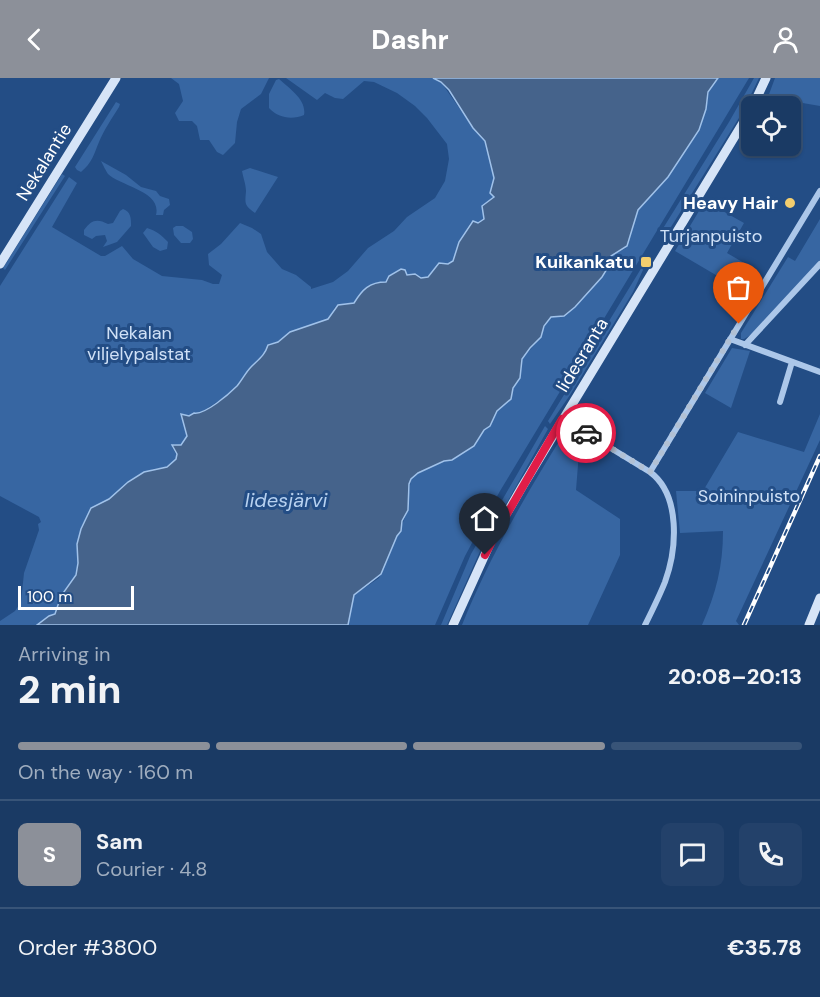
<!DOCTYPE html>
<meta charset="utf-8">
<style>
body{margin:0;font-family:"DM Sans",sans-serif;background:#23416a;color:#f1f3f6;height:100vh;display:flex;flex-direction:column;font-size:22px;white-space:nowrap}
*{box-sizing:border-box;margin:0}
p{font-size:20px;color:#9fadbf}
.icon{flex:none;width:33px;height:33px;fill:none;stroke:currentColor;stroke-width:2;stroke-linecap:round;stroke-linejoin:round}
.map{position:relative;height:547px;overflow:hidden}
.details{display:flex;flex-direction:column;background:#1a3a64;flex:1}
.details>*{flex:none}
.buttons{position:absolute;left:741px;top:18px;display:grid;gap:12px}
.buttons a{display:grid;place-items:center;width:60px;height:60px;border-radius:9px;background:#1a3a64;box-shadow:0 2px 4px #0004,0 0 0 2px #385478;font-size:30px}
.scale{position:absolute;left:18px;bottom:15px;width:116px;box-sizing:border-box;padding-left:6px;border:3px solid #fff;border-top:0;font-size:16px;line-height:21px;white-space:nowrap;color:#fff;-webkit-text-stroke:4px #234d85;paint-order:stroke}
.pin{position:absolute;display:grid;place-items:center;width:51px;height:51px;color:#fff;margin:-62px -26px;border-radius:50% 50% 50% 0;rotate:-45deg;box-shadow:0 0 6px #0007}
.pin .icon{rotate:45deg}
.courier{position:absolute;display:grid;place-items:center;width:60px;height:60px;margin:-30px;border:4px solid #e11d48;border-radius:50%;background:#fff;color:#222;box-shadow:0 2px 8px #0007}
.overview em{font-style:normal;font-weight:800}
.overview div{display:flex;flex-direction:column-reverse}
.overview{display:flex;align-items:center;justify-content:space-between;height:102px;padding:0 18px}
h1{font-size:39px;font-weight:800;line-height:45px}
.bar{display:grid;grid-template-columns:repeat(4,1fr);gap:9px 6px;align-content:center;height:72px;padding:0 18px}
.bar i{height:8px;border-radius:4px;background:#385478}
.bar .on{background:#8c9099}
.bar p{grid-column:span 4}
.line{display:flex;align-items:center;gap:15px;padding:0 18px;border-top:2px solid #385478}
.line div{flex:1}
.round{display:grid;place-items:center;flex:none;width:63px;height:63px;border-radius:9px;background:#23416a}
header{display:flex;justify-content:space-between;align-items:center;height:78px;padding:0 18px;background:#8c9099;color:#fff;font-size:27px;font-weight:800}
.map>svg:first-child{display:block}
.green{fill:#3766a2}
.water{fill:#45638b;stroke:#a0c2ea;stroke-width:1.5}
.lines{fill:none;stroke-linecap:round;stroke-linejoin:round}
.street{stroke:#acc7e9;stroke-width:6}
.secondary{stroke:#d6e4f7;stroke-width:9}
.rail-casing{stroke:#fff;stroke-width:4.5}
.rail{stroke:#234d85;stroke-width:2;stroke-dasharray:7;stroke-linecap:butt}
.done{stroke:#b2c1d4;stroke-width:6;stroke-dasharray:0 10.8}
.route{stroke:#e11d48;stroke-width:8}
.poi-dot{fill:#f4ce6e;stroke:#234d85;stroke-width:2}
.labels{text-anchor:middle;stroke-width:6;stroke-linejoin:round;paint-order:stroke}
.street-label{font-size:18px;fill:#fff;stroke:#234d85}
.poi-label{font-size:18px;font-weight:bold;fill:#fff;stroke:#234d85;text-anchor:end}
.park-label{font-size:18px;fill:#d0e1f7;stroke:#234d85}
.water-label{font-size:20px;font-style:italic;fill:#b7d1f0;stroke:#234d85}
</style>
<header><svg class="icon" aria-label="back" viewBox="0 0 24 24"><path d="M15 5l-7 7 7 7"/></svg>Dashr<svg class="icon" aria-label="person" viewBox="0 0 24 24"><circle cx="12" cy="8" r="4"/><path d="M4 21q1-7 8-7t8 7"/></svg></header>
<div class="map">
<svg width="820" height="547" viewBox="0 0 820 547">
<rect width="100%" height="100%" fill="#234d85"/>
<path class="green" d="M171,0h98l-8,16 -20,15 -4,13 -2,21 -12,12 -6,-3 -8,-12h-9l-3,-14 -5,-5h-13l-4,-8 8,-12 -4,-17z
M286,0h147l8,4 35,50 9,9 9,37 -4,14 4,5 -10,7 -2,6 3,5 -1,4 -6,4 -4,-2 -3,1 -12,20 -6,19 -5,3 -9,-1 -11,14 -7,1 -8,-4 -6,1 -2,-5c-9,0 -15,4 -19,12 -18,0 -23,8 -32,21l-10,1 -9,3 -7,12 -38,13 -12,10 -9,2 -5,12 -12,10 -15,20 -14,12 -23,15h-6l-5,3 -7,-2 5,22 -6,9 -7,-1 -2,3 5,9 -3,6 -7,5 -14,2 -25,13 -19,17 -18,9 -10,20 -4,23 1,12 -2,12 -15,21 -6,18 -6,2 -12,9h-37v-4l15,-10 6,-9 3,-29 15,-43 -1,-6 3,-2 -2,-5 -39,-21v-210l69,-109 8,6 -25,44 49,29h4l17,-10 11,13 29,17 40,4 11,4h6l3,-9 -13,-10 -1,-11 13,-10 19,-21 12,5 9,6 6,18 15,17 14,6 15,12v2l22,-7 15,-11 20,-23 26,-17 13,-14 28,-19 10,-17 4,-22 -2,-15 -20,-26 -12,-12 -18,-13 -23,-11 -10,-1 -21,18 -8,-1 -10,-5 -8,7z
M718,0h31l-249,413 -35,65 -30,69h-87l6,-30 25,-17 6,-13 24,-57 -1,-9 3,-20 7,-6 26,-12 8,-1 22,-14 10,-16 6,-4 7,-15 14,-13 2,-10 7,-10 2,-19 20,-23 1,-7 8,-12 10,-1 14,-9 27,-30 6,-8 3,-13 15,-8 12,-38 30,-33 31,-47 7,-21 3,-17z
M754,0h5l-17,35 -76,122 -4,-5 67,-108z
M775,0h45v28l-52,-9z
M279,1c10,9 28,21 25,36 -12,5 -26,3 -35,-7v-14l7,-14z
M116,24l4,2 -1,3c-7,11 -15,23 -20,35 -5,12 -7,21 -18,30l-4,-2 -2,-3z
M101,83l25,14 15,12 15,4 4,5 9,3 1,6 -6,5 -1,5h-7c6,-24 -36,-29 -48,-41 -2,-3 -5,-9 -7,-13z
M250,90l28,9 -23,36c-11,-8 -10,-9 -9,-22 0,-6 -3,-14 -4,-20z
M62,96l3,2 -60,94 -2,-2z
M705,123l39,22 -17,30 24,14 -13,21 -63,-37z
M123,131c8,3 8,9 8,17l-14,16 -14,5 4,-6 -2,-6 -9,1 -4,3 -8,-4v-5c7,-10 13,-12 24,-6l5,-1 7,-12z
M820,141v42l-68,73 -8,5h-3v-6l47,-76 7,4z
M176,148h7l9,6 1,7 -3,4h-9l-7,-8 -1,-7z
M147,150c10,3 14,7 21,14l-1,7 -7,2 -7,-4 -10,-14z
M642,189l1,3 -10,22 -63,103 -20,29 -2,-3z
M732,270l18,3 -19,57 -26,-15z
M820,336v26l-84,181 3,4h-37c14,-32 21,-59 21,-94l-43,2 -4,-42h27l35,-59 66,20z
M545,348l3,3 -67,120 -34,76h-6l30,-71z
M569,356l11,6 -4,50 44,29v36l-32,70h-126c27,-67 63,-129 101,-190z"/>
<path class="water" d="M433,0h285l-10,14 -2,17 -7,21 -31,47 -30,33 -11,36 -16,10 -4,13 -5,8 -27,30 -11,9 -13,1 -7,9 -3,11 -11,11 -8,11 -2,19 -7,10 -2,11 -14,12 -7,15 -6,4 -10,16 -22,14 -8,1 -26,12 -7,6 -2,5 -1,26 -6,11 -1,10 -4,5 -16,38 -27,21 -6,30h-311l12,-9 6,-2 6,-18 15,-21 2,-12 -1,-19 4,-15 10,-21 18,-9 19,-17 16,-10 23,-5 9,-8 1,-5 -5,-9h9l6,-9 -6,-22 8,2 5,-3c11,2 35,-19 43,-27 5,-6 9,-14 14,-19 8,-8 14,-12 17,-22l10,-3 12,-10 38,-13 10,-14 16,-2c8,-13 15,-21 32,-21l3,-6 12,-7 4,1 2,5 8,-1 6,4 7,-1 11,-14 9,1 5,-3 6,-19 14,-21 5,2 6,-4 -2,-13 12,-9 -4,-4 4,-15 -9,-37 -12,-13 -24,-38 -8,-8z"/>
<g class="lines">
<path class="street" d="M730,261l90,33
M745,267l75,-81
M780,324l12,-40
M563,341l87,53c31,23 27,77 15,110 -6,15 -13,29 -20,43
M650,394l170,-281"/>
<path class="secondary" d="M753,28l13,-28
M0,186l116,-186
M453,547l40,-88 29,-50 230,-379
M809,547l11,-27"/>
<defs>
<path id="rail" d="M744,547l76,-169"/>
</defs>
<use href="#rail" class="rail-casing"/>
<use href="#rail" class="rail"/>
</g>
<g class="lines">
<path class="done" d="M586,355l64,39 89,-148"/>
<path class="route" d="M485,477l18,-34 59,-102 24,14"/>
</g>
<g class="poi-dot">
<circle cx="790" cy="125" r="6"/>
<rect x="640" y="178" width="12" height="12" rx="3"/>
</g>
<g class="labels">
<g class="street-label">
<text transform="translate(44 84) rotate(-58)" y="6">Nekalantie</text>
<text transform="translate(582 277) rotate(-59)" y="6">Iidesranta</text>
</g>
<g class="poi-label">
<text x="778" y="131">Heavy Hair</text>
<text x="634" y="190">Kuikankatu</text>
</g>
<g class="park-label">
<text x="711" y="164">Turjanpuisto</text>
<text x="139" y="261">Nekalan<tspan x="139" dy="21">viljelypalstat</tspan></text>
<text x="749" y="424">Soininpuisto</text>
</g>
<g class="water-label">
<text x="286" y="429">Iidesjärvi</text>
</g>
</g>
</svg>
<div class="buttons">
<a><svg class="icon" aria-label="locate" viewBox="0 0 24 24"><circle cx="12" cy="12" r="6"/><path d="M12 2v4M12 18v4M2 12h4M18 12h4"/></svg></a>
</div>
<div class="scale">100 m</div>
<div class="pin" style="left:739px;top:246px;background:#ea580c"><svg class="icon" aria-label="bag" viewBox="0 0 24 24"><path d="M5 8h14l-1 12H6zM9 8a3 3 0 0 1 6 0"/></svg></div>
<div class="pin" style="left:485px;top:477px;background:#1f2937"><svg class="icon" aria-label="home" viewBox="0 0 24 24"><path d="M3 11l9-7 9 7M6 9v11h12V9"/></svg></div>
<div class="courier" style="left:586px;top:355px"><svg class="icon" aria-label="car" viewBox="0 0 24 24"><path d="M5 17H2v-5l4-1 3-4h7l3 4 3 1v5h-3M9 17h6M6 11h13"/><circle cx="7" cy="17" r="2"/><circle cx="17" cy="17" r="2"/></svg></div>
</div>
<section class="details">
<div class="overview"><div><h1>2 min</h1><p>Arriving in</p></div><em>20:08–20:13</em></div>
<div class="bar"><i class="on"></i><i class="on"></i><i class="on"></i><i></i><p>On the way · 160 m</p></div>
<div class="line" style="height:108px"><b class="round" style="background:#8c9099;color:#fff">S</b><div><b>Sam</b><p>Courier · 4.8</p></div><a class="round"><svg class="icon" aria-label="chat" viewBox="0 0 24 24"><path d="M4 5h16v11H9l-5 4z"/></svg></a><a class="round"><svg class="icon" aria-label="phone" viewBox="0 0 24 24"><path d="M5 4h4l2 5-3 2q2 4 5 5l2-3 5 2v4C11 20 4 13 5 4z"/></svg></a></div>
<div class="line" style="height:78px"><div>Order #3800</div><b>€35.78</b></div>
</section>
